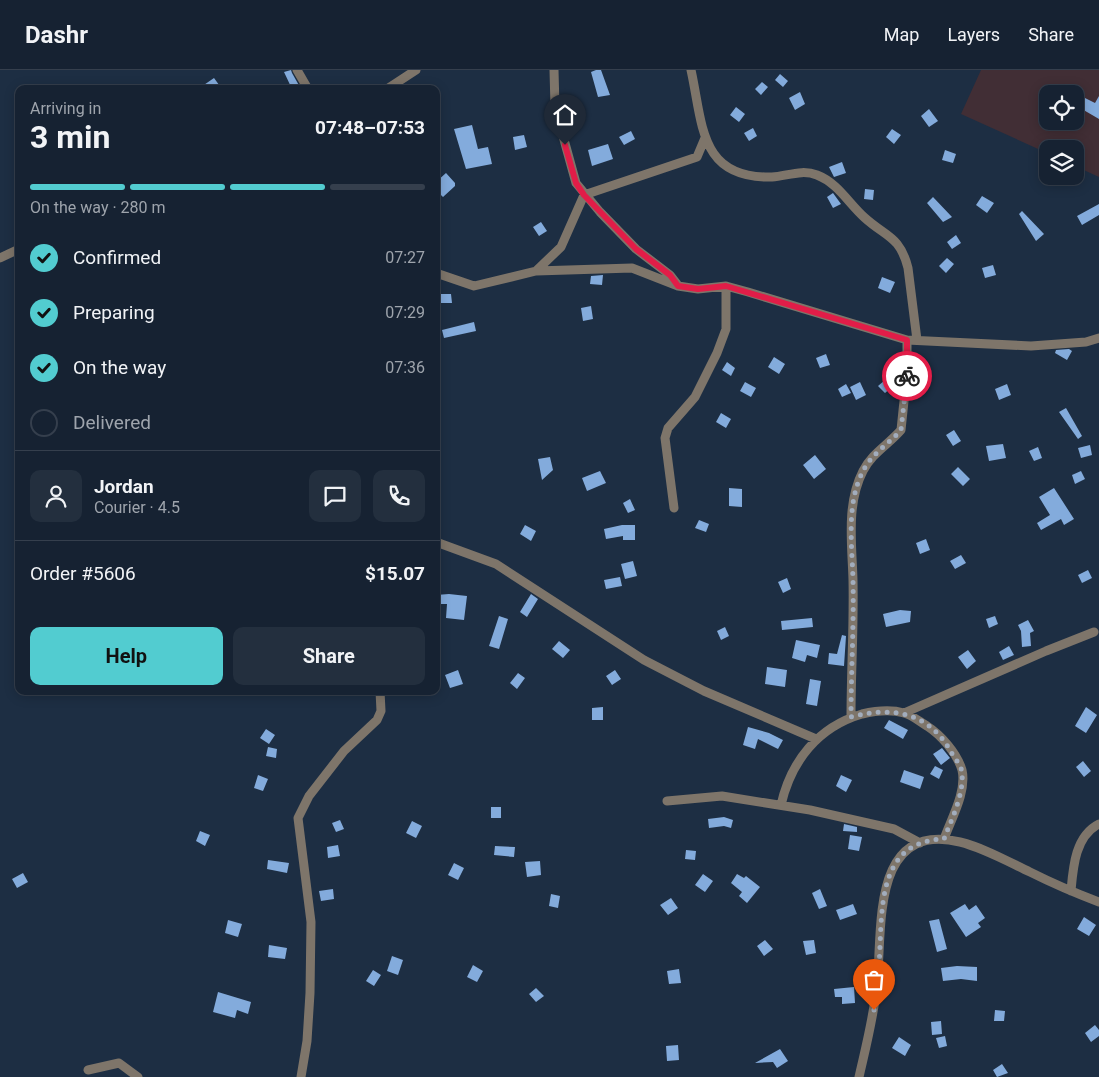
<!DOCTYPE html>
<meta charset="utf-8">
<style>
body{margin:0;font-family:Roboto,sans-serif;background:#232f3e;color:#f1f3f6;height:100vh;display:flex;flex-direction:column;font-size:19px;white-space:nowrap}
*{box-sizing:border-box;margin:0}
p{font-size:16px;color:#9ea4ac}
.icon{flex:none;width:28px;height:28px;fill:none;stroke:currentColor;stroke-width:2;stroke-linecap:round;stroke-linejoin:round}
.map{position:relative;flex:1;overflow:hidden}
.sheet{position:absolute;left:15px;top:15px;width:425px;height:610px;display:flex;flex-direction:column;background:#162232;border-radius:10px;box-shadow:0 2px 12px #0003,0 0 0 1px #353f4d}
.sheet>*{flex:none}
.controls{position:absolute;left:1039px;top:15px;display:grid;gap:10px}
.controls a{display:grid;place-items:center;width:45px;height:45px;border-radius:10px;background:#162232;box-shadow:0 2px 12px #0003,0 0 0 1px #353f4d;font-size:25px}
.pin{position:absolute;display:grid;place-items:center;width:42px;height:42px;color:#fff;margin:-51px -21px;border-radius:50% 50% 50% 0;rotate:-45deg;box-shadow:0 0 5px #0007}
.pin .icon{rotate:45deg}
.courier{position:absolute;display:grid;place-items:center;width:50px;height:50px;margin:-25px;border:4px solid #e11d48;border-radius:50%;background:#fff;color:#222;box-shadow:0 1px 6px #0007}
.summary em{font-style:normal;font-weight:700}
.summary div{display:flex;flex-direction:column-reverse}
.summary{display:flex;align-items:center;justify-content:space-between;height:85px;padding:0 15px}
h1{font-size:32px;font-weight:700;line-height:38px}
.bar{display:grid;grid-template-columns:repeat(4,1fr);gap:8px 5px;align-content:center;height:60px;padding:0 15px}
.bar i{height:6px;border-radius:4px;background:#353f4d}
.bar .current{background:#52ccd0}
.bar p{grid-column:span 4}
.line{display:flex;align-items:center;gap:12px;padding:0 15px;border-top:1px solid #353f4d}
.line div{flex:1}
.round{display:grid;place-items:center;flex:none;width:52px;height:52px;border-radius:10px;background:#232f3e}
ol{padding:0 15px;list-style:none}
li{display:flex;align-items:center;gap:15px;height:55px}
li p{margin-inline-start:auto}
li .icon{padding:5px;border-radius:50%;background:#52ccd0;color:#111;stroke-width:4}
li:last-child{color:#9ea4ac}
li i{width:28px;height:28px;border:2px solid #353f4d;border-radius:50%}
.primary-button{display:flex;gap:10px;margin-top:auto;padding:10px 15px}
.primary-button a{flex:1;height:58px;border-radius:10px;background:#52ccd0;color:#111;font-size:20px;font-weight:700;line-height:58px;text-align:center}
.primary-button a+a{background:#232f3e;color:#f1f3f6}
header{display:flex;align-items:center;gap:30px;box-sizing:border-box;height:70px;padding:0 25px;background:#162232;border-bottom:1px solid #353f4d}
header strong{font-size:24px}
nav{display:flex;gap:28px;margin-inline-start:auto;font-size:18px}
.map>svg:first-child{display:block}
.education{fill:#412e35;fill-rule:evenodd}
.building{fill:#83abdc}
.lines{fill:none;stroke-linecap:round;stroke-linejoin:round}
.street{stroke:#7e756a;stroke-width:9}
.done{stroke:#a2adbd;stroke-width:5;stroke-dasharray:0 9}
.route{stroke:#e11d48;stroke-width:6}
</style>
<header>
<strong>Dashr</strong>
<nav><a>Map</a><a>Layers</a><a>Share</a></nav>
</header>
<div class="map">
<svg width="1099" height="1007" viewBox="0 0 1099 1007">
<rect width="100%" height="100%" fill="#1d2e43"/>
<path class="education" d="M981,0h118v107l-24,-11v-17h-27l-1,4 -86,-39zM1048,24h27v27h-27z"/>
<path class="building" d="M291,0l1,3 9,16h-9l-8,-17z
M596,0h5l9,25 -12,2 -7,-25z
M780,4l8,7 -5,6 -8,-7z
M214,8l8,11h-24z
M762,12l6,5 -7,8 -6,-6z
M800,22l5,12 -10,6 -6,-12z
M1075,23l20,10 4,-7v23l-24,-14z
M736,37l9,7 -6,8 -9,-7z
M929,39l9,12 -9,6 -8,-11z
M472,55l6,24 10,-2 4,17 -26,5 -12,-40z
M753,58l4,8 -8,5 -5,-8z
M892,59l9,6 -7,9 -8,-7z
M631,61l4,8 -11,6 -5,-8z
M524,65l3,12 -12,3 -2,-13z
M608,74l5,15 -21,7 -4,-16z
M945,80l11,4 -3,9 -11,-3z
M842,92l4,11 -12,4 -5,-10z
M446,103l9,10v3l-12,11 -7,-7v-8z
M865,119l9,1 -1,10 -9,-1z
M833,123l8,11 -8,4 -6,-11z
M982,126l12,7 -7,10 -11,-8z
M933,127l19,20 -9,5 -16,-19z
M1099,134v11l-17,10 -5,-9z
M1022,141l22,23 -8,7 -17,-27z
M541,152l6,9 -8,5 -6,-9z
M956,165l5,8 -9,6 -5,-7z
M947,188l7,6 -8,9 -7,-7z
M993,195l3,10 -11,3 -3,-10z
M603,205l-1,10 -12,-1 1,-8z
M882,207l13,5 -5,11 -12,-5z
M436,224h15l1,9h-16z
M591,236l2,13 -10,2 -2,-13z
M474,252l2,9 -32,7 -2,-8z
M1069,279l3,2 -5,9 -12,-7 1,-3z
M826,284l4,11 -10,3 -4,-10z
M774,287l11,7 -6,10 -11,-7z
M727,292l8,6 -4,8 -9,-6z
M885,310l7,7 -7,6 -7,-7z
M745,312l11,6 -5,9 -11,-6z
M860,312l6,13 -10,5 -6,-13z
M846,314l5,9 -9,4 -4,-8z
M1007,314l4,11 -12,5 -4,-11z
M1066,338l16,28 -4,3 -19,-27z
M721,343l10,6 -5,9 -10,-6z
M954,360l7,11 -8,5 -7,-11z
M1003,374l3,14 -17,3 -3,-15z
M1090,375l2,10 -11,3 -3,-10z
M1038,377l4,11 -8,3 -5,-10z
M815,385l11,14 -12,10 -11,-14z
M550,387l3,13 -11,10 -4,-21z
M958,397l12,12 -7,7 -12,-12z
M600,401l6,12 -19,8 -5,-13z
M1081,401l4,8 -10,5 -3,-9z
M729,418l13,1v18l-13,-1z
M1054,418l20,31 -10,6 -3,-6 -20,11 -4,-7 13,-8 -11,-18z
M630,429l5,11 -7,3 -5,-10z
M699,450l10,4 -3,8 -11,-4z
M525,455l11,6 -5,10 -11,-7z
M622,455h13v15h-12v-4l-17,3 -2,-10z
M926,469l4,11 -10,4 -4,-11z
M961,485l5,8 -11,6 -5,-8z
M633,491l4,15 -12,3 -4,-15z
M1088,500l4,8 -10,5 -4,-8z
M620,507l2,9 -16,3 -2,-9z
M787,508l4,11 -8,4 -5,-11z
M449,524l18,2 -3,24 -18,-2 1,-14h-11v-9z
M531,524l7,5 -11,18 -7,-5z
M900,540l11,1 -1,11 -24,5 -3,-13z
M499,546l9,3 -9,30 -10,-3z
M995,546l3,8 -9,4 -3,-9z
M812,548l1,9 -31,3 -1,-9z
M1028,550l6,11 -4,2 1,13 -9,1 -1,-16 -3,-6z
M725,557l4,9 -8,4 -4,-9z
M842,565l4,1 -2,30 -16,-2 1,-11 8,1z
M796,570l24,5 -3,13 -10,-3 -2,7 -13,-4z
M559,571l11,9 -7,8 -11,-9z
M1009,576l5,9 -11,5 -4,-8z
M968,580l8,11 -9,8 -9,-12z
M767,597l20,3 -2,17 -20,-3z
M458,600l5,14 -13,4 -5,-13z
M615,600l6,9 -9,6 -6,-9z
M518,603l7,5 -8,11 -7,-6z
M810,609l11,2 -4,25 -11,-2z
M603,637v13h-11v-12z
M1086,637l11,8 -11,18 -11,-7z
M889,650l19,10 -5,9 -19,-11z
M748,657l21,6 14,7 -5,9 -20,-10 -3,10 -12,-4z
M266,659l9,6 -6,9 -9,-6z
M268,677l9,2 -1,9 -10,-2z
M942,678l8,10 -9,7 -8,-11z
M1083,691l8,10 -7,6 -8,-10z
M935,696l8,4 -4,9 -9,-5z
M904,700l20,7 -4,12 -20,-7z
M258,705l10,4 -5,12 -9,-3z
M841,705l11,5 -6,12 -10,-6z
M491,737h10v11h-10z
M724,747l9,3 -2,8 -7,-2 -15,2 -1,-9z
M340,750l4,9 -8,3 -4,-9z
M412,751l10,5 -6,12 -10,-5z
M844,754l13,3v5l-14,-1z
M200,761l10,4 -5,11 -9,-5z
M850,765l12,2 -3,14 -11,-2z
M338,775l2,11 -12,2 -1,-11z
M495,776l20,1 -1,10 -20,-2z
M686,780l10,1 -1,9 -10,-1z
M268,790l21,3 -2,10 -20,-4z
M540,791l1,14 -14,2 -2,-15z
M454,793l10,5 -6,12 -10,-5z
M23,803l5,9 -11,6 -5,-9z
M703,804l10,7 -8,11 -10,-7z
M737,804l7,4 2,-2 14,11 -13,16 -8,-7 3,-4 -11,-9z
M333,819l1,10 -13,2 -2,-10z
M820,819l7,17 -8,3 -7,-16z
M551,824l9,2 -2,12 -9,-2z
M671,828l7,10 -10,7 -8,-10z
M853,834l4,10 -17,6 -4,-10z
M965,834l4,6 7,-5 9,13 -7,5 3,4 -15,10 -16,-24z
M1084,847l12,8 -7,11 -12,-7z
M939,849l8,30 -10,3 -8,-31z
M228,850l14,4 -4,13 -13,-4z
M765,870l8,9 -9,7 -7,-10z
M814,870l2,13 -10,2 -3,-14z
M269,875l18,3 -2,11 -17,-2z
M392,886l11,4 -5,15 -11,-4z
M473,895l10,6 -6,11 -10,-5z
M957,896l20,1v14l-16,-2 -18,2 -2,-13z
M679,899l2,14 -12,1 -2,-13z
M373,900l8,5 -7,11 -8,-5z
M854,917l1,16 -13,1v-7h-7l-1,-8z
M536,918l8,8 -8,6 -7,-8z
M218,922l33,10 -3,12 -11,-4 -2,8 -22,-6z
M995,940l10,1 -1,10h-10z
M941,951l1,13 -10,1 -1,-13z
M1095,955l4,5v6l-8,6 -6,-9z
M945,966l2,10 -8,2 -3,-10z
M899,967l12,8 -6,11 -13,-8z
M678,975l1,15 -12,1 -1,-15z
M780,979l8,12 -11,7 -4,-6 -18,1z
M1002,994l6,9 -11,4 -4,-7z"/>
<g class="lines">
<path class="street" d="M297,0l11,19
M554,0l1,37 21,76 24,29 36,37 34,26 7,9
M691,0c12,54 8,109 81,107 15,-1 30,-8 45,-2 21,8 32,29 48,43 21,19 35,18 43,50l9,72
M387,19l29,-19
M0,188l19,-9
M536,201l25,-24 23,-52 113,-38 8,-19
M436,203l38,13 62,-15 96,-3 46,18 20,3 28,-3 22,6 159,48 124,6 55,-4 13,-4
M674,438l-9,-70 3,-10 27,-31 22,-44 9,-24v-43
M436,472l60,22 148,96 60,31 112,48
M904,643l142,-62 48,-19
M851,647c0,-45 3,-91 2,-137 -1,-36 -7,-76 10,-109 9,-18 25,-26 38,-41l6,-58v-32
M667,731l55,-5 88,14 84,19 26,14
M781,735c10,-44 37,-78 81,-91 13,-3 28,-5 42,-1 8,2 16,9 23,13 14,9 30,27 35,44 5,22 -11,49 -18,69
M1071,821c2,-23 4,-55 28,-67
M88,1000l31,-7 19,14
M301,1007l6,-36 3,-48 1,-71 -13,-104 11,-22 35,-45 33,-31 4,-9 -1,-20
M859,1007c7,-31 15,-61 18,-93 6,-55 -7,-163 83,-142 24,6 47,19 70,30 22,11 45,21 69,30"/>
</g>
<g class="lines">
<path class="done" d="M874,940c2,-15 4,-30 5,-46 4,-49 -5,-123 65,-125 8,-21 20,-44 18,-67 -1,-6 -7,-14 -11,-20 -22,-40 -59,-46 -100,-35 0,-45 3,-91 2,-137 -1,-36 -7,-76 10,-109 9,-18 25,-26 38,-41l6,-54"/>
<path class="route" d="M565,75l11,38 8,12 52,54 34,26 8,11 20,3 28,-3 181,54v36"/>
</g>
</svg>
<div class="controls">
<a><svg class="icon" aria-label="locate" viewBox="0 0 24 24"><circle cx="12" cy="12" r="6"/><path d="M12 2v4M12 18v4M2 12h4M18 12h4"/></svg></a>
<a><svg class="icon" aria-label="layers" viewBox="0 0 24 24"><path d="M12 4l9 5-9 5-9-5zM3 14l9 5 9-5"/></svg></a>
</div>
<div class="pin" style="left:874px;top:940px;background:#ea580c"><svg class="icon" aria-label="bag" viewBox="0 0 24 24"><path d="M5 8h14l-1 12H6zM9 8a3 3 0 0 1 6 0"/></svg></div>
<div class="pin" style="left:565px;top:75px;background:#1f2937"><svg class="icon" aria-label="home" viewBox="0 0 24 24"><path d="M3 11l9-7 9 7M6 9v11h12V9"/></svg></div>
<div class="courier" style="left:907px;top:306px"><svg class="icon" aria-label="bike" viewBox="0 0 24 24"><circle cx="6" cy="16" r="4"/><circle cx="18" cy="16" r="4"/><path d="M6 16l4-8h5l3 8M10 8l3 8H6M13 5h3"/></svg></div>
<section class="sheet">
<div class="summary"><div><h1>3 min</h1><p>Arriving in</p></div><em>07:48–07:53</em></div>
<div class="bar"><i class="current"></i><i class="current"></i><i class="current"></i><i></i><p>On the way · 280 m</p></div>
<ol>
<li><svg class="icon" aria-label="check" viewBox="0 0 24 24"><path d="M5 12l5 5 9-10"/></svg>Confirmed<p>07:27</p></li>
<li><svg class="icon" aria-label="check" viewBox="0 0 24 24"><path d="M5 12l5 5 9-10"/></svg>Preparing<p>07:29</p></li>
<li><svg class="icon" aria-label="check" viewBox="0 0 24 24"><path d="M5 12l5 5 9-10"/></svg>On the way<p>07:36</p></li>
<li><i></i>Delivered</li>
</ol>
<div class="line" style="height:90px"><a class="round"><svg class="icon" aria-label="person" viewBox="0 0 24 24"><circle cx="12" cy="8" r="4"/><path d="M4 21q1-7 8-7t8 7"/></svg></a><div><b>Jordan</b><p>Courier · 4.5</p></div><a class="round"><svg class="icon" aria-label="chat" viewBox="0 0 24 24"><path d="M4 5h16v11H9l-5 4z"/></svg></a><a class="round"><svg class="icon" aria-label="phone" viewBox="0 0 24 24"><path d="M5 4h4l2 5-3 2q2 4 5 5l2-3 5 2v4C11 20 4 13 5 4z"/></svg></a></div>
<div class="line" style="height:65px"><div>Order #5606</div><b>$15.07</b></div>
<div class="primary-button"><a>Help</a><a>Share</a></div>
</section>
</div>
